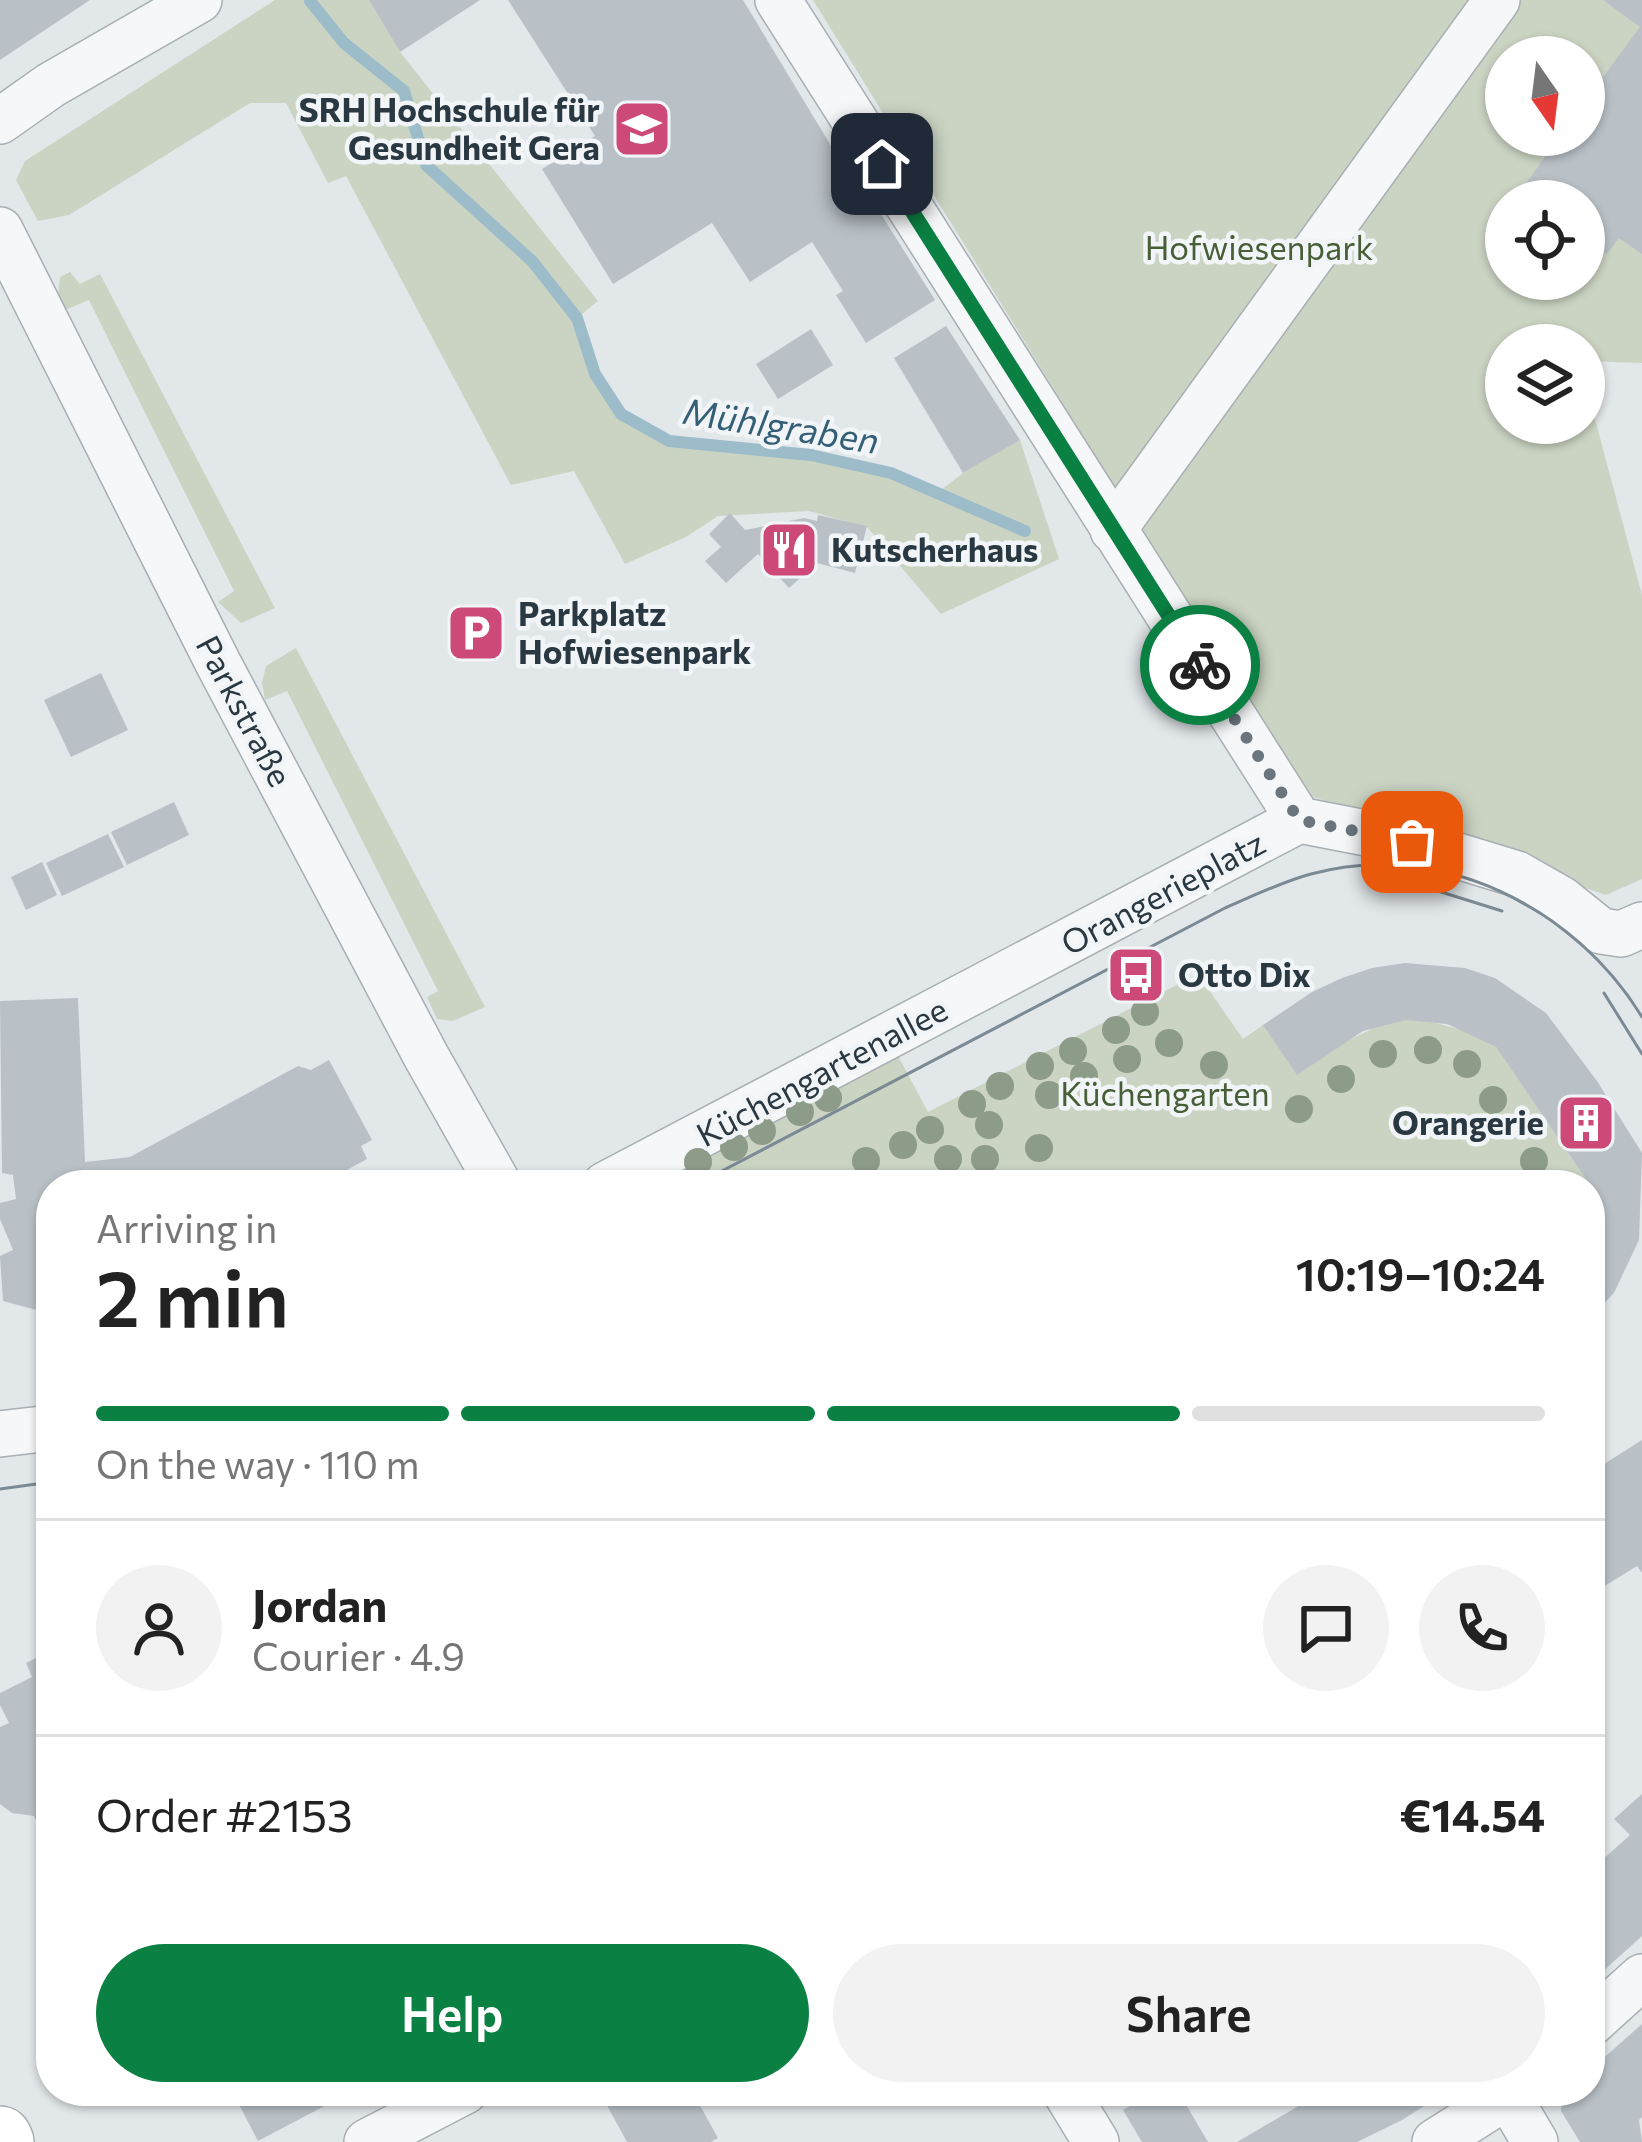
<!DOCTYPE html>
<meta charset="utf-8">
<style>
body{margin:0;font-family:Commissioner,sans-serif;background:#f2f2f2;color:#222;height:100vh;display:flex;flex-direction:column;font-size:45px;white-space:nowrap}
*{box-sizing:border-box;margin:0}
p{font-size:39px;color:#767676}
.icon{flex:none;width:66px;height:66px;fill:none;stroke:currentColor;stroke-width:2;stroke-linecap:round;stroke-linejoin:round}
.map{position:relative;flex:1;overflow:hidden}
.panel{position:absolute;left:36px;top:1170px;width:1569px;height:936px;display:flex;flex-direction:column;background:#fff;border-radius:48px;box-shadow:0 3px 9px #0004}
.panel>*{flex:none}
.needle{width:78px;rotate:166deg}
.buttons{position:absolute;left:1485px;top:36px;display:grid;gap:24px}
.buttons a{display:grid;place-items:center;width:120px;height:120px;border-radius:50%;background:#fff;box-shadow:0 3px 9px #0004;font-size:60px}
.pin{position:absolute;display:grid;place-items:center;width:102px;height:102px;color:#fff;margin:-51px;border-radius:24px;box-shadow:0 6px 18px #0006}
.courier{position:absolute;display:grid;place-items:center;width:120px;height:120px;margin:-60px;border:9px solid #0b8043;border-radius:50%;background:#fff;color:#222;box-shadow:0 3px 15px #0007}
.head em{font-style:normal;font-weight:600}
.head div{display:flex;flex-direction:column-reverse}
.head{display:flex;align-items:center;justify-content:space-between;height:204px;padding:0 60px}
h1{font-size:78px;font-weight:600;line-height:90px}
.bar{display:grid;grid-template-columns:repeat(4,1fr);gap:18px 12px;align-content:center;height:144px;padding:0 60px}
.bar i{height:15px;border-radius:9px;background:#e0e0e0}
.bar .selected{background:#0b8043}
.bar p{grid-column:span 4}
.line{display:flex;align-items:center;gap:30px;padding:0 60px;border-top:3px solid #e0e0e0}
.line div{flex:1}
.round{display:grid;place-items:center;flex:none;width:126px;height:126px;border-radius:63px;background:#f2f2f2}
.action{display:flex;gap:24px;margin-top:auto;padding:24px 60px}
.action a{flex:1;height:138px;border-radius:72px;background:#0b8043;color:#fff;font-size:48px;font-weight:600;line-height:138px;text-align:center}
.action a+a{background:#f2f2f2;color:#222}
.map>svg:first-child{display:block}
.green{fill:#cbd4c3;fill-rule:evenodd}
.lines{fill:none;stroke-linecap:round;stroke-linejoin:round}
.stream{stroke:#9dbcca;stroke-width:12}
.building{fill:#b9c1c7}
.minor-casing{stroke:#a7afb4;stroke-width:48}
.secondary-casing{stroke:#a7afb4;stroke-width:66}
.minor{stroke:#f5f7f8;stroke-width:45}
.secondary{stroke:#fff;stroke-width:63}
.tram{stroke:#7b8a94;stroke-width:3}
.tree{fill:#8d9c88}
.done{stroke:#6a757d;stroke-width:12;stroke-dasharray:0 21.6}
.route{stroke:#0b8043;stroke-width:15}
.labels{text-anchor:middle;stroke-width:9;stroke-linejoin:round;paint-order:stroke}
.poi-label{font-size:33px;font-weight:bold;fill:#2a3842;stroke:#f2f5f7;text-anchor:start}
.park-label{font-size:33px;fill:#475e37;stroke:#f2f5f7}
.street-label{font-size:33px;fill:#2a3842;stroke:#f2f5f7}
.water-label{font-size:36px;font-style:italic;fill:#345f76;stroke:#f2f5f7}
</style>
<div class="map">
<svg width="1642" height="2142" viewBox="0 0 1642 2142">
<rect width="100%" height="100%" fill="#e2e7ea"/>
<path class="green" d="M275,0h94l31,52 198,249 -21,17c11,33 19,66 42,93 38,45 140,35 194,45 43,7 84,20 124,37l26,-20 57,-33 39,119 -118,55 -74,-87 -58,-16 -91,5 -32,21 -61,27 -51,-93 -63,14 -165,-309 -18,7 -42,-80h-36l-181,112 -31,6 -22,-41 9,-19z
M813,0h829v363l-58,-2v-16h-78v78h78v-45l58,217v284l-36,16 -217,-75 -96,-29 -202,-342zM1506,57h78v78h-78zM1506,201h78v78h-78z
M70,272l10,12 20,-10 175,334 -34,15 -23,-21 16,-11 -145,-291 -24,10 -7,-14 2,-19z
M296,648l189,359 -32,14 -16,-2 -10,-22 11,-6 -151,-300 -22,9 -3,-17 4,-17z
M1198,974l45,65 20,-14 82,17 39,-19 22,-3h20l38,11 32,16 96,141 -2,19v-22h-951l257,-133 32,60z"/>
<g class="lines">
<path class="stream" d="M310,1l34,42 60,48 22,74 106,96 45,57 18,56 26,40 48,27 142,14 80,18 134,58"/>
</g>
<path class="building" d="M0,0h90l-90,60z
M369,0h111l-80,52z
M508,0h235l125,207 6,-4 61,97 -69,43 -30,-48 7,-4 -31,-49 -62,40 -38,-59 -99,61 -71,-115 53,-33z
M1603,0h39v254l-23,-16 -12,16 -23,-16v-37h-71l48,-66h23v-32l56,-76z
M946,326l74,114 -57,33 -69,-115z
M811,329l22,36 -55,34 -22,-35z
M730,513l15,17 59,-12 13,3 1,-6 49,11 -12,47 -38,-10 -28,25 -31,-34 -32,29 -21,-22 16,-14 -12,-13z
M101,673l27,57 -57,27 -27,-57z
M174,802l15,33 -62,30 -16,-33z
M108,834l16,33 -62,29 -16,-33z
M42,862l15,33 -31,15 -15,-33z
M1405,963l60,5 30,10 51,35 51,68 45,72 -3,87 -25,53 -24,25 2,-130 -96,-141 -49,-23 -41,-4 -43,11 -66,44 -34,-50 49,-33 30,-14 30,-10z
M78,998l7,164 45,-5 168,-91 13,4 18,-10 43,80 -11,6 6,13 -48,26h-268v121l-11,5 -37,-10 -3,-45 13,-6 -13,-31v-16l16,-4 -3,-24 -11,-2 -2,-172z
M1642,1440v133l-5,-7 -47,29v-122z
M51,1650v172l-12,6 -5,-12 -22,-3 -12,-9v-77l9,-4 -9,-18v-12l32,-16 -6,-14z
M1642,1794v142l-52,47v-112l40,-36 -16,-16z
M1642,2024v93l-3,3 3,22h-62l-19,-31 2,-18 27,-2v-21z
M232,2091h121l-95,50z
M616,2091h76l26,47 -7,4h-84l-24,-44z
M858,2091h36l-28,15z
M1156,2091h22l30,51h-66l-19,-32z
M1311,2091h137l-46,29 -45,22h-120l77,-45z"/>
<g class="lines">
<defs>
<path id="minor" d="M778,0l521,820
M0,121l51,-36 148,-85
M0,230l218,433 208,393 73,129
M1113,530l384,-530
M605,1185l694,-365 113,22 105,32 44,25 40,32 20,3 21,-9
M0,1434l51,-6
M1590,2024l52,-47
M1065,2091l31,51
M1505,2091l30,51
M367,2142l98,-51
M1435,2142l80,-51"/>
<path id="secondary" d="M0,2138l2,4"/>
</defs>
<use href="#minor" class="minor-casing"/>
<use href="#secondary" class="secondary-casing"/>
<use href="#minor" class="minor"/>
<use href="#secondary" class="secondary"/>
<path class="tram" d="M1368,883l54,3 80,25
M1604,993l38,61
M695,1185l530,-277c28,-12 56,-26 86,-34 129,-35 264,33 331,143
M0,1489l51,-7"/>
</g>
<g class="tree">
<circle cx="1145" cy="1012" r="14"/>
<circle cx="1116" cy="1030" r="14"/>
<circle cx="1169" cy="1043" r="14"/>
<circle cx="1428" cy="1050" r="14"/>
<circle cx="1073" cy="1051" r="14"/>
<circle cx="1383" cy="1054" r="14"/>
<circle cx="1127" cy="1059" r="14"/>
<circle cx="1467" cy="1064" r="14"/>
<circle cx="1214" cy="1065" r="14"/>
<circle cx="1040" cy="1066" r="14"/>
<circle cx="1084" cy="1076" r="14"/>
<circle cx="1341" cy="1079" r="14"/>
<circle cx="1000" cy="1086" r="14"/>
<circle cx="1049" cy="1095" r="14"/>
<circle cx="828" cy="1098" r="14"/>
<circle cx="1493" cy="1100" r="14"/>
<circle cx="972" cy="1104" r="14"/>
<circle cx="1299" cy="1109" r="14"/>
<circle cx="800" cy="1112" r="14"/>
<circle cx="989" cy="1125" r="14"/>
<circle cx="930" cy="1130" r="14"/>
<circle cx="762" cy="1131" r="14"/>
<circle cx="903" cy="1145" r="14"/>
<circle cx="734" cy="1147" r="14"/>
<circle cx="1039" cy="1148" r="14"/>
<circle cx="948" cy="1159" r="14"/>
<circle cx="985" cy="1159" r="14"/>
<circle cx="866" cy="1161" r="14"/>
<circle cx="1534" cy="1161" r="14"/>
<circle cx="698" cy="1162" r="14"/>
</g>
<g class="lines">
<path class="done" d="M1200,665l99,155 113,22"/>
<path class="route" d="M882,164l318,501"/>
</g>
<defs>
<symbol id="university-square" viewBox="-11 -11 22 22"><rect x="-9" y="-9" width="18" height="18" rx="4" fill="#cd4978" stroke="#f2f5f7"/><path d="M0-5L7-2L0 1L-7-2ZM-4 1L0 2.5L4 1V4Q0 6-4 4Z" fill="#fff"/></symbol>
<symbol id="restaurant-square" viewBox="-11 -11 22 22"><rect x="-9" y="-9" width="18" height="18" rx="4" fill="#cd4978" stroke="#f2f5f7"/><path d="M-5-6h1v4h1v-4h1v4h1v-4h1v5L-1.5 .5V6h-2V.5L-5-1ZM5-6V6H3V1.5H1.5Q1.5-4 5-6Z" fill="#fff"/></symbol>
<symbol id="parking-square" viewBox="-11 -11 22 22"><rect x="-9" y="-9" width="18" height="18" rx="4" fill="#cd4978" stroke="#f2f5f7"/><path d="M-3.5-5.5H1a3.5 3.5 0 0 1 0 7H-1V5.5H-3.5ZM-1-3.4V-.6H.8a1.4 1.4 0 0 0 0-2.8Z" fill="#fff"/></symbol>
<symbol id="bus-square" viewBox="-11 -11 22 22"><rect x="-9" y="-9" width="18" height="18" rx="4" fill="#cd4978" stroke="#f2f5f7"/><path d="M-5-6H5V4H4V6H2V4H-2V6H-4V4H-5ZM-3.5-4V0h7V-4ZM-3.5 1.2v1.5H-2V1.2ZM2 1.2v1.5H3.5V1.2Z" fill="#fff"/></symbol>
<symbol id="building-square" viewBox="-11 -11 22 22"><rect x="-9" y="-9" width="18" height="18" rx="4" fill="#cd4978" stroke="#f2f5f7"/><path d="M-4-6H4V6H1V3H-1V6H-4ZM-2.5-4.3h1.7v1.8h-1.7ZM.8-4.3h1.7v1.8H.8ZM-2.5-1h1.7V.8h-1.7ZM.8-1h1.7V.8H.8Z" fill="#fff"/></symbol>
</defs>
<g fill-rule="evenodd">
<use href="#university-square" x="609" y="96" width="66" height="66"/>
<use href="#restaurant-square" x="756" y="517" width="66" height="66"/>
<use href="#parking-square" x="443" y="600" width="66" height="66"/>
<use href="#bus-square" x="1103" y="942" width="66" height="66"/>
<use href="#building-square" x="1553" y="1090" width="66" height="66"/>
</g>
<g class="labels">
<g class="poi-label">
<text x="600" y="122" text-anchor="end">SRH Hochschule für<tspan x="600" dy="38">Gesundheit Gera</tspan></text>
<text x="831" y="562">Kutscherhaus</text>
<text x="518" y="626">Parkplatz<tspan x="518" dy="38">Hofwiesenpark</tspan></text>
<text x="1178" y="987">Otto Dix</text>
<text x="1544" y="1135" text-anchor="end">Orangerie</text>
</g>
<g class="park-label">
<text x="1259" y="260">Hofwiesenpark</text>
<text x="1165" y="1106">Küchengarten</text>
</g>
<g class="street-label">
<text transform="translate(244 711) rotate(62)" y="12">Parkstraße</text>
<text transform="translate(1163 893) rotate(-28)" y="12">Orangerieplatz</text>
<text transform="translate(822 1072) rotate(-28)" y="12">Küchengartenallee</text>
</g>
<g class="water-label">
<text transform="translate(781 426) rotate(9)" y="13">Mühlgraben</text>
</g>
</g>
</svg>
<div class="buttons">
<a><svg class="needle" viewBox="-14 -14 28 28"><path d="M0-13l5 13h-10z" fill="#e53935"/><path d="M0 13l5-13h-10z" fill="#767676"/></svg></a>
<a><svg class="icon" aria-label="locate" viewBox="0 0 24 24"><circle cx="12" cy="12" r="6"/><path d="M12 2v4M12 18v4M2 12h4M18 12h4"/></svg></a>
<a><svg class="icon" aria-label="layers" viewBox="0 0 24 24"><path d="M12 4l9 5-9 5-9-5zM3 14l9 5 9-5"/></svg></a>
</div>
<div class="pin" style="left:1412px;top:842px;background:#ea580c"><svg class="icon" aria-label="bag" viewBox="0 0 24 24"><path d="M5 8h14l-1 12H6zM9 8a3 3 0 0 1 6 0"/></svg></div>
<div class="pin" style="left:882px;top:164px;background:#1f2937"><svg class="icon" aria-label="home" viewBox="0 0 24 24"><path d="M3 11l9-7 9 7M6 9v11h12V9"/></svg></div>
<div class="courier" style="left:1200px;top:665px"><svg class="icon" aria-label="bike" viewBox="0 0 24 24"><circle cx="6" cy="16" r="4"/><circle cx="18" cy="16" r="4"/><path d="M6 16l4-8h5l3 8M10 8l3 8H6M13 5h3"/></svg></div>
<section class="panel">
<div class="head"><div><h1>2 min</h1><p>Arriving in</p></div><em>10:19–10:24</em></div>
<div class="bar"><i class="selected"></i><i class="selected"></i><i class="selected"></i><i></i><p>On the way · 110 m</p></div>
<div class="line" style="height:216px"><a class="round"><svg class="icon" aria-label="person" viewBox="0 0 24 24"><circle cx="12" cy="8" r="4"/><path d="M4 21q1-7 8-7t8 7"/></svg></a><div><b>Jordan</b><p>Courier · 4.9</p></div><a class="round"><svg class="icon" aria-label="chat" viewBox="0 0 24 24"><path d="M4 5h16v11H9l-5 4z"/></svg></a><a class="round"><svg class="icon" aria-label="phone" viewBox="0 0 24 24"><path d="M5 4h4l2 5-3 2q2 4 5 5l2-3 5 2v4C11 20 4 13 5 4z"/></svg></a></div>
<div class="line" style="height:156px"><div>Order #2153</div><b>€14.54</b></div>
<div class="action"><a>Help</a><a>Share</a></div>
</section>
</div>
